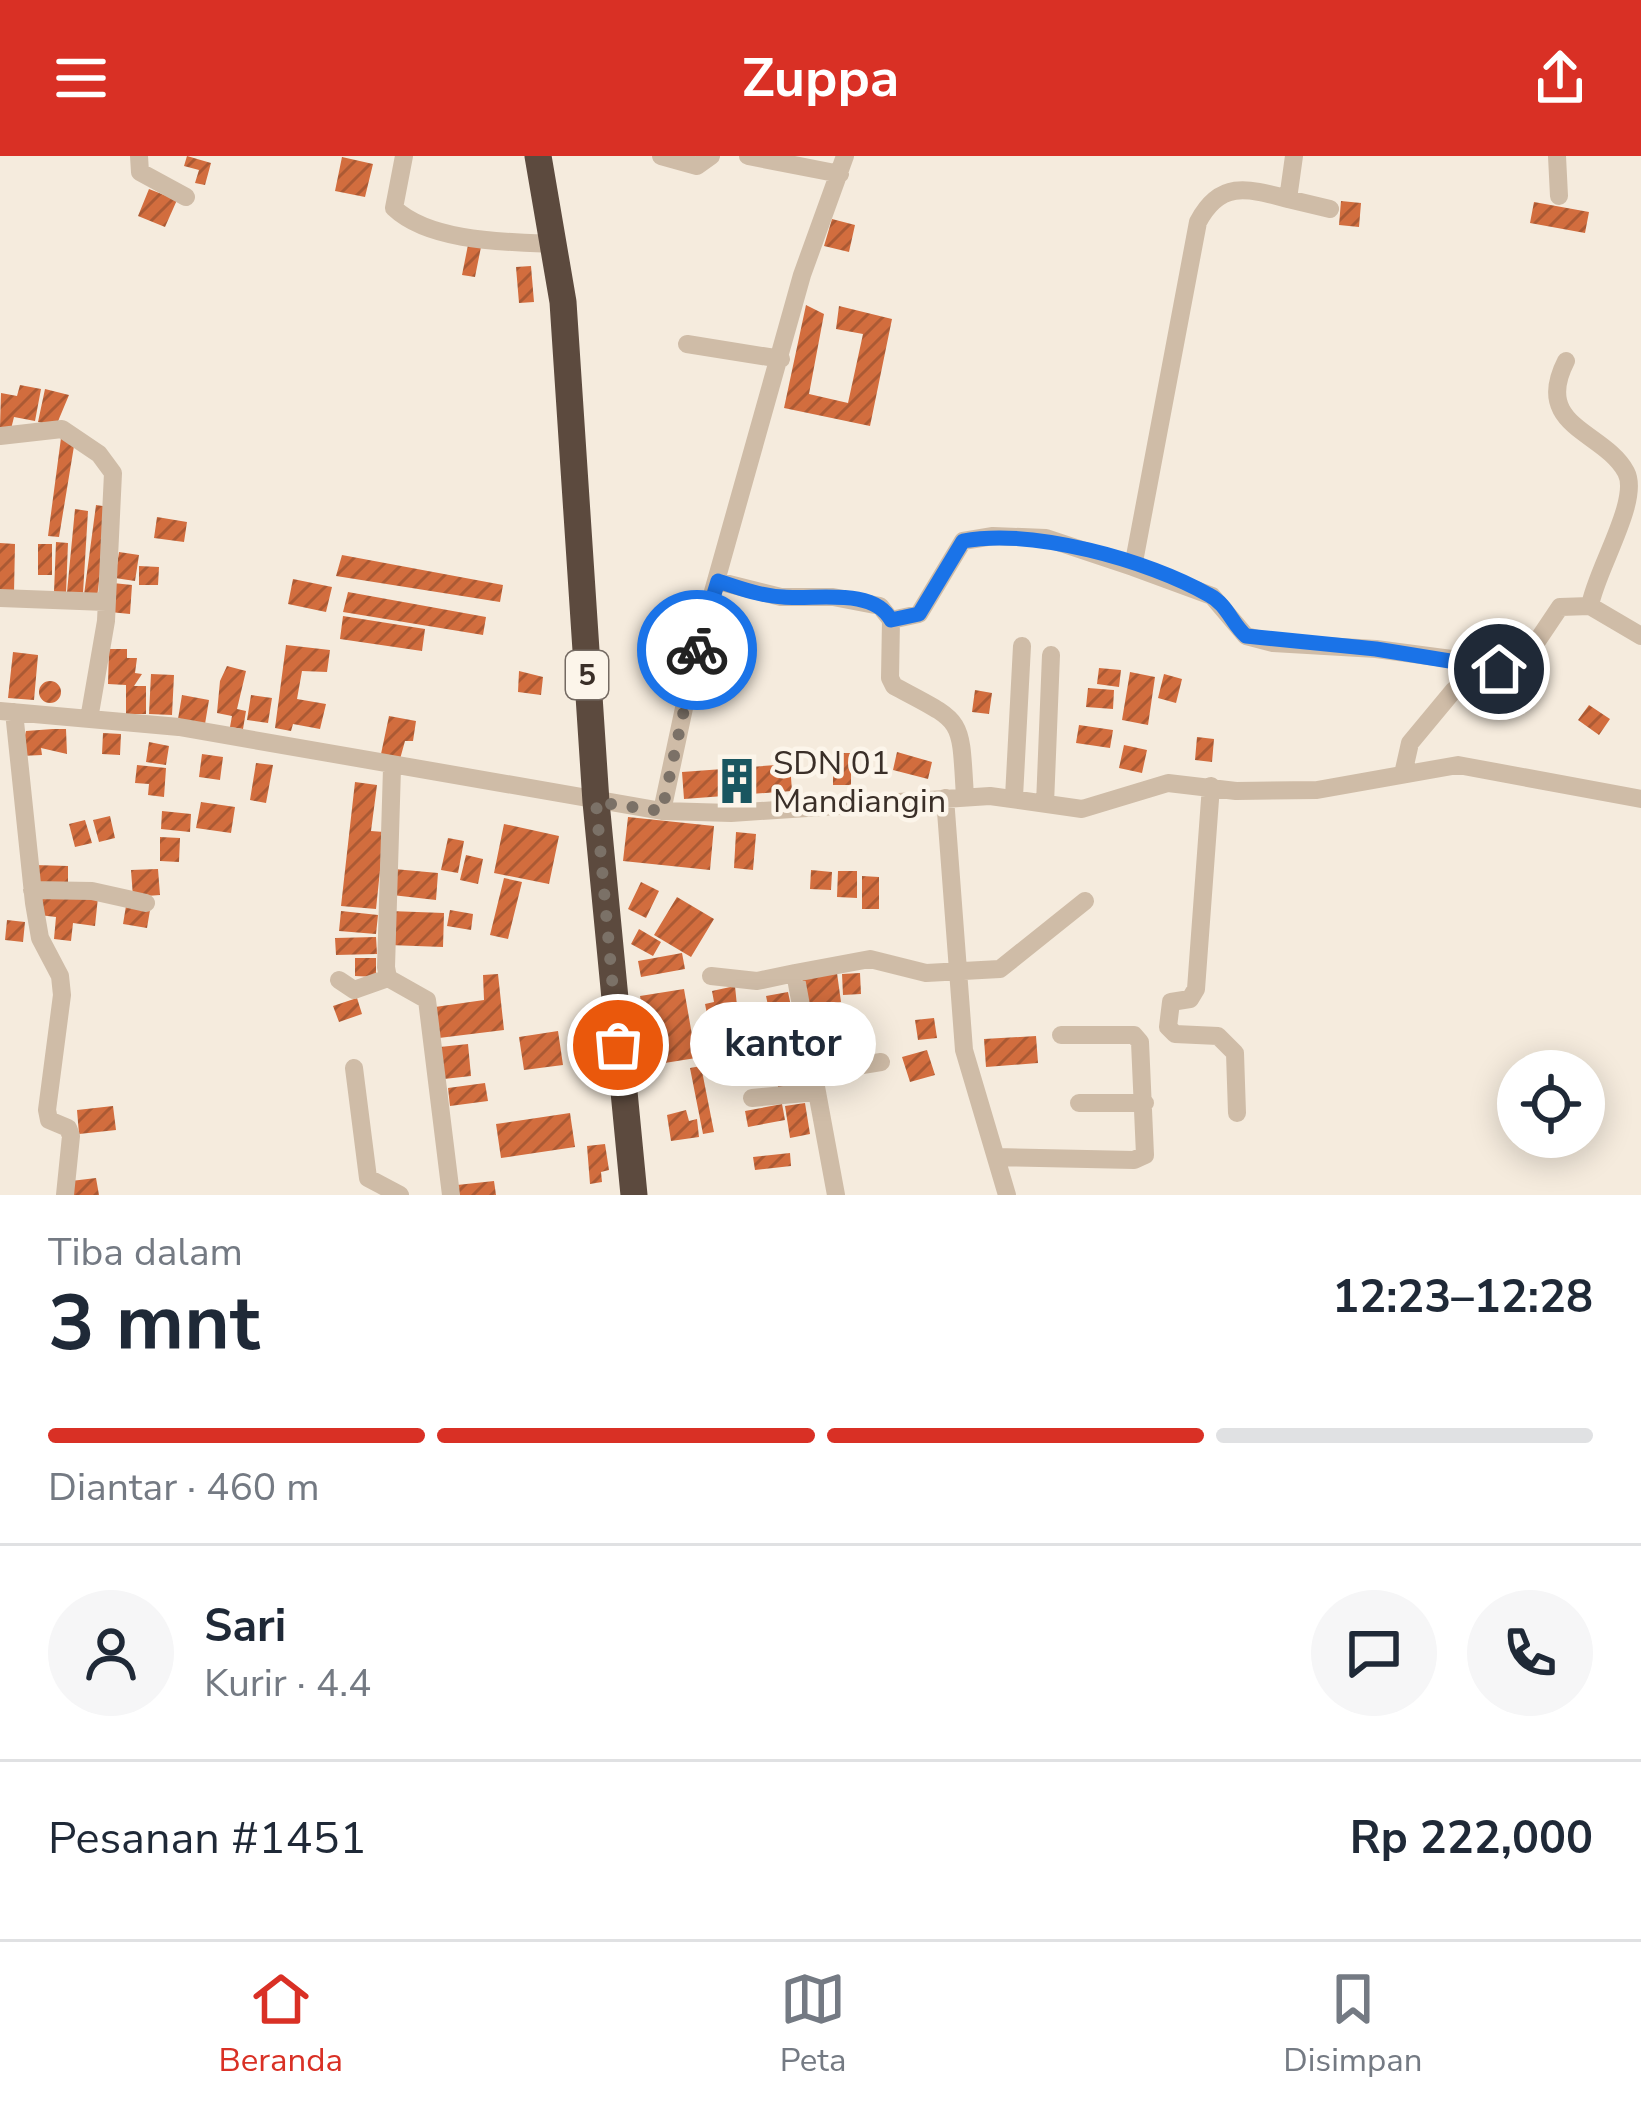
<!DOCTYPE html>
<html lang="id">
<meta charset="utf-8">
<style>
body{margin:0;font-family:"Nunito Sans",sans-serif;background:#f6f6f7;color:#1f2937;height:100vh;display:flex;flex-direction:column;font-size:45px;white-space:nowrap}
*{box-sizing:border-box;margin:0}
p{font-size:39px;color:#747a83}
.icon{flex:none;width:66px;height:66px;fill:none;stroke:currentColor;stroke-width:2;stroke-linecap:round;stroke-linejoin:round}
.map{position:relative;height:1039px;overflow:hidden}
.panel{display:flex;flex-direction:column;background:#fff;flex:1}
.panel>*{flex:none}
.buttons{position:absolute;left:1497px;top:894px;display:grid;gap:24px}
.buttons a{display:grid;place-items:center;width:108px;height:108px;border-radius:50%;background:#fff;box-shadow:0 6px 30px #0003;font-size:60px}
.pin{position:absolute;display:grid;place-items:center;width:102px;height:102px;color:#fff;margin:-51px;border:6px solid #fff;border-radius:50%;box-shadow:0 3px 12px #0007}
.courier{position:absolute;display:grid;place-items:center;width:120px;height:120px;margin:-60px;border:9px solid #1a73e8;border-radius:50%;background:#fff;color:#222;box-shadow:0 3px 15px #0007}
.bubble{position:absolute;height:84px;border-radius:42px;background:#fff;box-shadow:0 6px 30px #0003;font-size:39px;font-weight:700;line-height:84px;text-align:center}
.summary em{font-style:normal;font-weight:700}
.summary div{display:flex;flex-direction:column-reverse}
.summary{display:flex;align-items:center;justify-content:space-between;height:204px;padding:0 48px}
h1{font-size:78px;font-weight:700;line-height:90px}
.bar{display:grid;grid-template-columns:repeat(4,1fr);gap:18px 12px;align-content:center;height:144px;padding:0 48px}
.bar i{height:15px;border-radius:9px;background:#e0e1e3}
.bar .selected{background:#d93025}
.bar p{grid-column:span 4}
.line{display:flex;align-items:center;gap:30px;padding:0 48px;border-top:3px solid #e0e1e3}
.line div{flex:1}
.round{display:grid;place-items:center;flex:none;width:126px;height:126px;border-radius:63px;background:#f6f6f7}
header{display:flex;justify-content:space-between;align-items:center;height:156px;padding:0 48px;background:#d93025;color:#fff;font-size:54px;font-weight:700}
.menu{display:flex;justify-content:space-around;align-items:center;height:168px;border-top:3px solid #e0e1e3;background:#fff;font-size:33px;color:#747a83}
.menu a{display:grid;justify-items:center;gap:6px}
.menu .selected{color:#d93025}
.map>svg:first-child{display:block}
.building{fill:url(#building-hatch)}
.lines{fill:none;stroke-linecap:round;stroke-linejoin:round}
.minor{stroke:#cfbca7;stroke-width:18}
.highway{stroke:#5c4a3e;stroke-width:27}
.done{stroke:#7b7167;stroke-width:12;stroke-dasharray:0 21.6}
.route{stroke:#1a73e8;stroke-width:15}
.labels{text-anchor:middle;stroke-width:9;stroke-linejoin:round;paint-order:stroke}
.shield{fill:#fcf5ea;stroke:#746a62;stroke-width:3}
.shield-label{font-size:30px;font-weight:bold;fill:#3a2f28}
.poi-label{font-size:33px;fill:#3a2f28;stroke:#fcf5ea;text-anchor:start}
</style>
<header><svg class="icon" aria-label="menu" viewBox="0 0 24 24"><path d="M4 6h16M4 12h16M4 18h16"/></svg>Zuppa<svg class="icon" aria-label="share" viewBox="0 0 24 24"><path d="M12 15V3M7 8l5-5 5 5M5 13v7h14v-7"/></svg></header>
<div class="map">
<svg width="1641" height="1039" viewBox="0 0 1641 1039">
<defs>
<pattern id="building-hatch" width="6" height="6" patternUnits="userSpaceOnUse" patternTransform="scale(3)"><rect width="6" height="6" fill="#d26d3e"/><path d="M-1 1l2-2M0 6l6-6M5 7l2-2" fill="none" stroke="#ab5a34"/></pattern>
</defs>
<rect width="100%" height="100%" fill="#f5ebdd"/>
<path class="building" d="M187,0l24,7 -6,22 -10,-2 4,-13 -15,-4z
M342,1l31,7 -8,33 -30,-6z
M149,33l28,11 -12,27 -27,-11z
M1341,45l20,2 -2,24 -20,-2z
M1534,46l55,10 -4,21 -55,-10z
M832,63l23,6 -6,27 -25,-6z
M469,84l13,2 -7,35 -13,-2z
M531,110l3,36 -15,1 -3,-36z
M806,149l18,9 -15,80 39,9 15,-69 -27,-5 3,-23 53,13 -22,107 -86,-18z
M20,229l21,4 -6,32 -21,-4 -3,12 -11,-2 1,-34 16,3z
M45,233l24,6 -13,31 -18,-4z
M61,282l14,2 -16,97 -11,-1z
M96,349l13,2 -12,90 -13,-2z
M75,353l13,2 -5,82 -16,-1z
M157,361l30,5 -3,20 -30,-4z
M56,386l12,1 -2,50 -12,-1z
M0,387l15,1 -1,49h-14z
M38,388h14v31h-14z
M119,396l20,3 -4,26 -20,-3z
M342,399l161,30 -3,17 -164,-26z
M139,410l20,1 -1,18h-19z
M293,423l39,8 -6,25 -38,-8z
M113,427l19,2 -2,29 -20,-2z
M348,436l138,25 -3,18 -140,-23z
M343,460l82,13 -3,22 -82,-12z
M286,489l44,5 -3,22 -25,-1 -5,28 29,5 -6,25 -27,-5 -2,7 -16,-3z
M109,493h18v9h10l-2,15 7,1 -8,12h12v28h-20v-29l-18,-1z
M13,496l25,3 -4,45 -26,-2z
M227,510l19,5 -9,38 9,2 -3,18 -13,-2 2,-11 -15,-3 3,-32z
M1099,512l22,2 -2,17 -22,-3z
M519,515l24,6 -2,18 -23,-3z
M1130,516l25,5 -7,48 -26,-5z
M151,518l23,1 -2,40 -23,-1z
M1164,518l18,5 -6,24 -18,-5z
M39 536a11 11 0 1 1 22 0a11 11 0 1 1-22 0Z
M1088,532l26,2 -1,19 -27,-2z
M975,534l17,3 -3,21 -17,-2z
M182,539l27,5 -4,24 -27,-5z
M251,539l21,3 -4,25 -21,-3z
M1589,549l21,14 -11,16 -21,-15z
M389,560l27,5 -3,20h-8l-5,18 -19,-5z
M1079,569l34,5 -3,18 -34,-5z
M53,573h13l1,25 -26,-6 1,7 -22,1 6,-25z
M103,577l18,1 -1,21 -18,-1z
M1197,581l17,2 -2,23 -17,-2z
M149,586l20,4 -3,19 -20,-3z
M1124,589l23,5 -5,23 -23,-5z
M897,596l35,10 -4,17 -35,-9z
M833,597h18v32h-18z
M202,598l21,3 -3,23 -21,-3z
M256,607l17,2 -7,38 -16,-3z
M790,608l2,27 -108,8 -2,-27z
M137,609l29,3 -2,29 -16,-2 1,-11 -14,-1z
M355,626l22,3 -6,46 13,1 -8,77 -35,-3z
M201,646l34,5 -4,26 -35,-5z
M162,655l29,3 -1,18 -29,-3z
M110,660l5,22 -16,4 -6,-22z
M628,661l86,9 -4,44 -87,-9z
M85,664l7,23 -17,4 -6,-23z
M504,668l55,12 -10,48 -55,-11z
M736,676l20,2 -3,36 -19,-2z
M160,681l20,1 -1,24 -19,-1z
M448,682l16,3 -6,32 -17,-3z
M466,699l17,4 -5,25 -18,-4z
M34,709l34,1v21h-35z
M158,713l2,26 -27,2 -2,-27z
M394,713l44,4 -2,27 -44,-5z
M811,714l21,2 -1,18 -21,-1z
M838,715h19v27l-20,-1z
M862,720l17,1v32h-17z
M504,722l18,4 -14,57 -18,-4z
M641,726l18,9 -13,27 -18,-9z
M41,735l57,6 -3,29 -22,-3 -2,18 -17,-2 2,-22 -17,-2z
M677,741l37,22 -23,38 -37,-22z
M126,750l24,4 -3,18 -24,-4z
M450,754l23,4 -2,16 -24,-4z
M341,755l37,4 -2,19 -37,-3z
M390,755l54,2 -1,34 -54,-2z
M7,764l18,2 -2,20 -18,-2z
M639,773l22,13 -8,14 -22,-12z
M376,781l1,17 -41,1 -1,-17z
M682,797l3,16 -44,8 -3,-16z
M355,802h21v19l-21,-1z
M837,817l4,29 -35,5 -4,-30z
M860,817l1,21 -18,1 -1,-21z
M498,818l6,56 -65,8 -4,-31 49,-7 -1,-25z
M735,830l5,50 -8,1 1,8 -12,2 -3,-17 13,-1 -5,-26 -2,13 -16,3 -3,-15 9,-2 -2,-11z
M684,833l12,69 -44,7 -12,-69z
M788,836l4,19 -22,4 -4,-19z
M357,842l5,16 -23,8 -6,-16z
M792,859l2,15 -27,4 -2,-15z
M934,862l3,20 -19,2 -3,-20z
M558,875l5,34 -39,5 -5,-33z
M795,877v17l-22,1 -1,-17z
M1036,880l2,27 -52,4 -2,-28z
M468,888l3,32 -27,3 -4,-32z
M927,894l8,25 -25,7 -8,-25z
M798,899v35l-19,3 -5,-33z
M701,910l13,66 -11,2 -13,-66z
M485,927l3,18 -38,5 -2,-18z
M805,947l5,31 -20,4 -5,-32z
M782,948l3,16 -37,7 -3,-16z
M113,950l3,24 -37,4 -2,-24z
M686,954l3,11 8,-2 2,18 -28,4 -4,-26z
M570,957l5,34 -74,11 -5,-34z
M605,988l4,26 -8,2 1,10 -12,2 -3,-38z
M790,997l1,13 -36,4 -2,-13z
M96,1022l3,17h-26l-2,-14z
M494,1025l2,14h-38l-1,-10z"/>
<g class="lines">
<path class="minor" d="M139,0l1,16 46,25
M404,0l-10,52c36,34 112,34 160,36
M661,0l36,10 14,-10
M748,0l92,18
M1557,0l2,40
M1288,43l42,10
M687,188l94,15
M1566,205c-34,66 38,70 60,111 15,28 -31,100 -36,134
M0,280l62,-7 37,25 14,19 -7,148 -17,98
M1133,411l65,-345c22,-42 49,-34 90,-23l6,-43
M717,425l64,16h52l47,9 11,14 -1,58 4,8c71,38 66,29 71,111
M0,442l106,4
M891,464l28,-6 44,-73 30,-5 53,2 87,29 79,29 34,40 27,7 103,6 143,19 41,-61 30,-1 51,30
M0,555l179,16 483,84 69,2 259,-17 92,13 86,-26 68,8 81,-1 141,-25 183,34
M14,556l20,191 6,35 20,38 2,19 -15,115 2,10 19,8 3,8 -6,59
M392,612l-6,199 2,11 39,22 24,195
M1403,618l7,-31 44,-53
M1211,630l-15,203 -6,10 -19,3 -3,25 7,7 43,2 17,17 2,60
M1014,641l8,-151
M945,642l19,252 43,145
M1045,648l6,-149
M662,655l34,-159 106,-377 43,-119
M32,734l60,1 54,12
M711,820l46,5 38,-8
M339,824l15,10 34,-12
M354,912l14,110 32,17
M813,917l68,-11
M752,942l64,-6
M1079,947h66
M996,1001l138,3 11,-5 -5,-113 -6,-7h-73
M836,1039l-41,-222 75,-14 56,14 74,-4 85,-68"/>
<path class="highway" d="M538,0l25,146 33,500 38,393"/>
</g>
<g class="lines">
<path class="done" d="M618,889l-22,-243 66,9 35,-161"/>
<path class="route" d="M697,494l21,-69c21,7 43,15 65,16 33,3 90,-10 108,23l28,-6 44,-73c69,-13 185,19 246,54 18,9 23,29 37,41l130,13 123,20"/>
</g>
<defs>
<symbol id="building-bare" viewBox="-9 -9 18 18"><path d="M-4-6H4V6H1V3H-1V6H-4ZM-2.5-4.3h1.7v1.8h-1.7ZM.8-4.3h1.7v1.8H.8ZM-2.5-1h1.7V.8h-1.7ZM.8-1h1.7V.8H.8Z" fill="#195660" stroke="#fcf5ea" stroke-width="2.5" paint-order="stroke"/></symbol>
</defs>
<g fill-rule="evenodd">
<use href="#building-bare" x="704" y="592" width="66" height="66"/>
</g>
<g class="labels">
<rect class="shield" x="566" y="495" width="42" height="48" rx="9"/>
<g class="shield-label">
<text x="587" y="529">5</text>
</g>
<g class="poi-label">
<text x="773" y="618">SDN 01<tspan x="773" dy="38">Mandiangin</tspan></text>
</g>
</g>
</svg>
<div class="buttons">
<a><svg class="icon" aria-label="locate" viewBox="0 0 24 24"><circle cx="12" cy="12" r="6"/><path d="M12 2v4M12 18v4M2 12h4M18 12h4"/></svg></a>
</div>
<div class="pin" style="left:618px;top:889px;background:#ea580c"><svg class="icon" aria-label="bag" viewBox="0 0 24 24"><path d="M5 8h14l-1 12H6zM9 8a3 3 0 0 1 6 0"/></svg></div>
<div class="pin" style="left:1499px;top:513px;background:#1f2937"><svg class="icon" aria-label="home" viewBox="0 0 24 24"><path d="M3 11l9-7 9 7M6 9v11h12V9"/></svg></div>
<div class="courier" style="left:697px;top:494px"><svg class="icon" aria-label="bike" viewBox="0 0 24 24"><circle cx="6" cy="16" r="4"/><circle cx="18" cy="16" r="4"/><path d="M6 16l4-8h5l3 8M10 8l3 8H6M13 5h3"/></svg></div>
<div class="bubble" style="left:690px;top:846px;width:186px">kantor</div>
</div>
<section class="panel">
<div class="summary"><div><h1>3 mnt</h1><p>Tiba dalam</p></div><em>12:23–12:28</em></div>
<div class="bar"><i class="selected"></i><i class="selected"></i><i class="selected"></i><i></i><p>Diantar · 460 m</p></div>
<div class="line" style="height:216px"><a class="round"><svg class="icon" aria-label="person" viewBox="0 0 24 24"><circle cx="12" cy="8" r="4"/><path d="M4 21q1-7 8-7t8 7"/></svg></a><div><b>Sari</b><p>Kurir · 4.4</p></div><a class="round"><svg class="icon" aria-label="chat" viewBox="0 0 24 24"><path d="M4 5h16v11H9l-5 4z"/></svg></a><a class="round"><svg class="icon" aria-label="phone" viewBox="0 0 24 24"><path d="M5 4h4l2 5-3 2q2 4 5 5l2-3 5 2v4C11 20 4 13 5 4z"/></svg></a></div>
<div class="line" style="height:156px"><div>Pesanan #1451</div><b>Rp 222,000</b></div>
</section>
<nav class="menu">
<a class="selected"><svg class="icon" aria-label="home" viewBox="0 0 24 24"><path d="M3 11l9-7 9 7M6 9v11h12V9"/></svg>Beranda</a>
<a><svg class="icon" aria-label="map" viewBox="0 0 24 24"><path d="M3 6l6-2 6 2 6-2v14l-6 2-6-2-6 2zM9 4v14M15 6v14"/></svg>Peta</a>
<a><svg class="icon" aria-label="saved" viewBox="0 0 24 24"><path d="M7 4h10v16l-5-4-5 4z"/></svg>Disimpan</a>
</nav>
